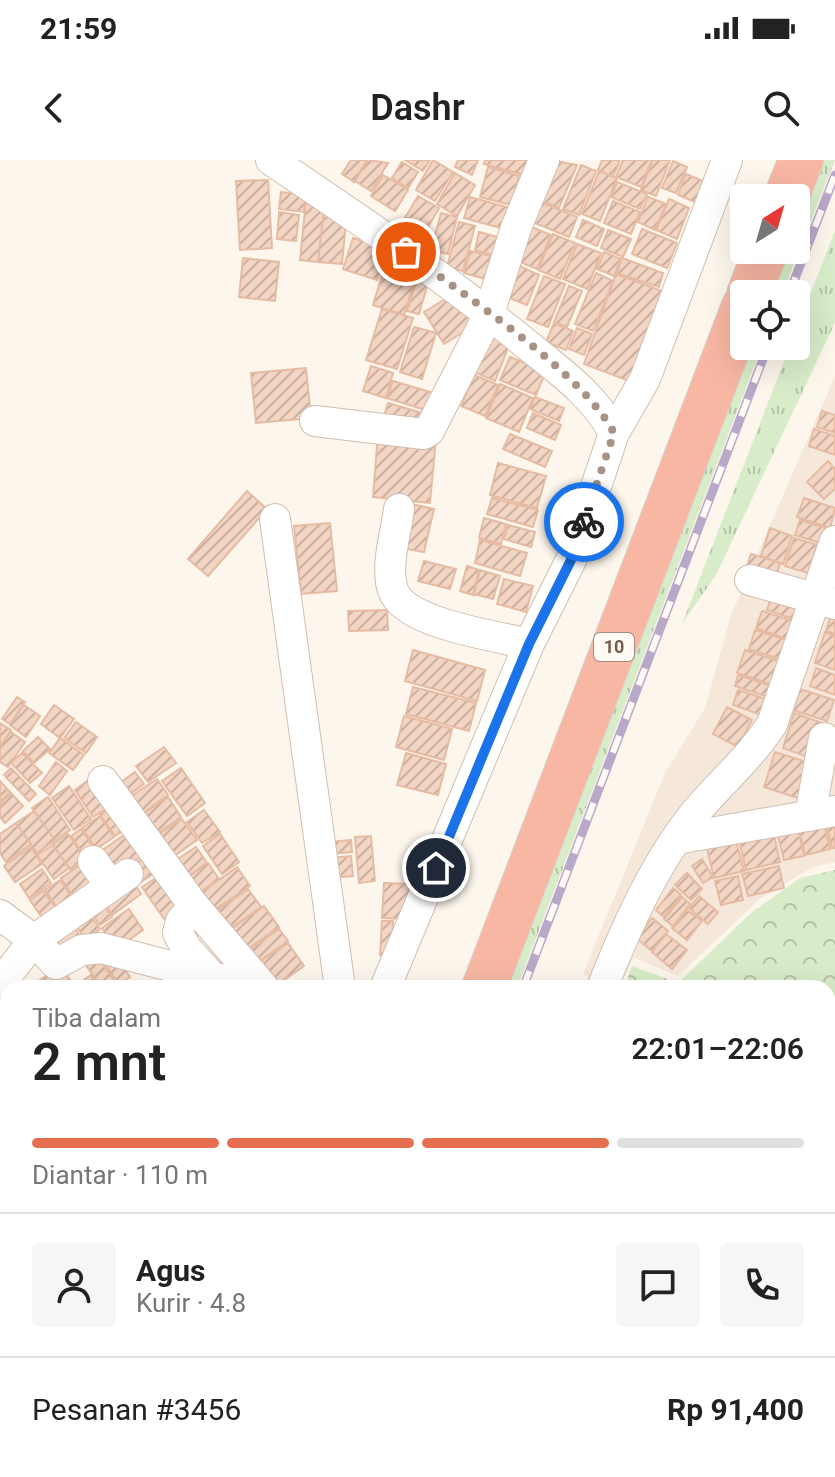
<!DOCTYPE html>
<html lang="id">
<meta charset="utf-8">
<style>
body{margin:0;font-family:Roboto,sans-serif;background:#f6f6f6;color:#222;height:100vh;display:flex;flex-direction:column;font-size:30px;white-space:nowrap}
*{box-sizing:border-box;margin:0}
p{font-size:26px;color:#767676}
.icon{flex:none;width:44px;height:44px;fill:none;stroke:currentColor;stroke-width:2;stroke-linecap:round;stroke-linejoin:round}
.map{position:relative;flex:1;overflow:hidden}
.panel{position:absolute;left:0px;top:820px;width:836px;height:498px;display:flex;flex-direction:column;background:#fff;border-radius:24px 24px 0 0;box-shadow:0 8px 32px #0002}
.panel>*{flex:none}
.needle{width:52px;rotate:37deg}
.controls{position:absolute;left:730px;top:24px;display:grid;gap:16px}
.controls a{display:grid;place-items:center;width:80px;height:80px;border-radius:8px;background:#fff;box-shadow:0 8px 32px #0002;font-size:40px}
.pin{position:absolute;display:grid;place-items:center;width:68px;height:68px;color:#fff;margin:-34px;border:4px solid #fff;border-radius:50%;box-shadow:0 2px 8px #0007}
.courier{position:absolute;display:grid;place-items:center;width:80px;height:80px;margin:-40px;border:6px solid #1a73e8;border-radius:50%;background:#fff;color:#222;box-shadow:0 2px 10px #0007}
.headline em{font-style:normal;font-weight:600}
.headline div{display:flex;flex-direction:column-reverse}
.headline{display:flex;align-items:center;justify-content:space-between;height:136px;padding:0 32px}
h1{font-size:52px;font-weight:600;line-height:60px}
.bar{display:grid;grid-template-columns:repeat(4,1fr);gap:12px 8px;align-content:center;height:96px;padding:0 32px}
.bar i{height:10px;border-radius:6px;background:#e0e0e0}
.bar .on{background:#e76f51}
.bar p{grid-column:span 4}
.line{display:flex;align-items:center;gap:20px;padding:0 32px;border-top:2px solid #e0e0e0}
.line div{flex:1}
.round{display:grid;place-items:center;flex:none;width:84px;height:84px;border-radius:8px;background:#f6f6f6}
.status{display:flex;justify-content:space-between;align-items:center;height:56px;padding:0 40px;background:#fff;direction:ltr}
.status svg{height:22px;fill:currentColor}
header{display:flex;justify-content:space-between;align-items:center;height:104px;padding:0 32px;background:#fff;font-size:36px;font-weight:600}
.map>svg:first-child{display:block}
.residential{fill:#f5e8da}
.grass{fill:url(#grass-tufts)}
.forest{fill:url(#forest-crowns)}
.building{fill:url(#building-hatch);stroke:#e6bba3;stroke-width:2}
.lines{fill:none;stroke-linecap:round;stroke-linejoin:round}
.minor-casing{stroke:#d1beb0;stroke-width:32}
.highway-casing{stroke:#dad1cd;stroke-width:46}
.minor{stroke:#fff;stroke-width:30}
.highway{stroke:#f7b7a3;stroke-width:44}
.rail-casing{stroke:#b9a8c9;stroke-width:9}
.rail{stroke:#fffaf3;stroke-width:6;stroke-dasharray:18;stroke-linecap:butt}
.done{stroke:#a89285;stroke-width:8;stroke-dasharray:0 14.4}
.route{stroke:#1a73e8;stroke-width:10}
.labels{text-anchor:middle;stroke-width:8;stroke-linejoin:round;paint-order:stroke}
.shield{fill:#fffaf3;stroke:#a28b7f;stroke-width:2}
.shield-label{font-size:18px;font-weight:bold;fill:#7a5c4d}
</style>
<div class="status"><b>21:59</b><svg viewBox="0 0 49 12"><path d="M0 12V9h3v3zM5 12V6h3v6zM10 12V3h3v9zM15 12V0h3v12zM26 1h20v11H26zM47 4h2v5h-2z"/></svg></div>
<header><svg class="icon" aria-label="back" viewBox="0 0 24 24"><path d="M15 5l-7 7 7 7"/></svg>Dashr<svg class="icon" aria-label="search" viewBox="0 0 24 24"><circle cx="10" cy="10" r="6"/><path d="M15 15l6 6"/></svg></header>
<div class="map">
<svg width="835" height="1317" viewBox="0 0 835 1317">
<defs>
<pattern id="grass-tufts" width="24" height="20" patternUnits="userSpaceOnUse" patternTransform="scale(2)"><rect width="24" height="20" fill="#d8ecc9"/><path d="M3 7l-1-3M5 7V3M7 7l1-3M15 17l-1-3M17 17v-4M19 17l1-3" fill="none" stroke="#b4c2a5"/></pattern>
<pattern id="forest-crowns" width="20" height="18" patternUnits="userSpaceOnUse" patternTransform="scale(2)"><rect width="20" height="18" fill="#d8ecc9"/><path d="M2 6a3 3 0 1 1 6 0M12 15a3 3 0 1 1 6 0" fill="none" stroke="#b4c2a5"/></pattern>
<pattern id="building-hatch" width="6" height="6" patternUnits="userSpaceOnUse" patternTransform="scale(2)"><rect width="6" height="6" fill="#f3d5c3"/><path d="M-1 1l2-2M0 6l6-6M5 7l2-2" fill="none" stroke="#cab0a1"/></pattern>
</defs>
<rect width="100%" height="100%" fill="#fdf6ec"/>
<path class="residential" d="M835,216v486l-22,5 -52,31 -83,78 -44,-18 -16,30h-10l-25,-14 82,-201 40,-65 26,-93z
M828,1102h7v215h-371v-7h364z"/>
<path class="grass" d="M820,0h15l-53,134h-15l18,-44h11v-29z
M835,71v92l-119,252 -34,49 108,-278h6v-15z
M747,186h15l-245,642h-13z"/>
<path class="forest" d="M835,710v387l-4,1 -3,-270h-204l8,-22 46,17 73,-70 49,-35z"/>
<path class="building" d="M351,0h16l-13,22 -12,-8z
M368,0l20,3 -17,28 -16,-10z
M405,0h25l-7,11z
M433,0l20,12 -18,29 -19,-11z
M458,0h20l-6,15 -17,-8z
M485,0h47l-4,16 -44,-12z
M550,0l27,5 -18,43 -24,-10z
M602,0h18l-7,17 -15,-7z
M623,0h29l-11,27 -25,-10z
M653,0h17l-14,36 -15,-6z
M673,1l14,6 -11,26 -14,-5z
M402,2l16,10 -10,16 -16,-10z
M581,5l15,6 -17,44 -16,-6z
M488,7l31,9 -8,29 -31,-8z
M599,11l18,7 -17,43 -18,-7z
M455,13l20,12 -18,31 -20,-12z
M686,14l24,10 -8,21 -24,-10z
M383,15l25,15 -13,21 -24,-15z
M268,20l4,68 -32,2 -4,-69z
M617,22l30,12 -7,15 -29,-12z
M281,32l25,3 -2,17 -25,-3z
M418,36l21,12 -15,26 -21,-13z
M470,37l47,13 -5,21 -48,-13z
M648,37l18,7 -11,26 -17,-8z
M669,39l20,9 -12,31 -21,-9z
M306,40l19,2 -7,60 -18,-2z
M538,41l39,16 -8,20 -39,-16z
M613,41l27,11 -9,22 -27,-11z
M324,49l23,3 -5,52 -24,-2z
M279,52l20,3 -3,26 -19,-2z
M441,53l16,4 -9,37 -17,-4z
M583,60l21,9 -7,17 -21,-9z
M459,62l16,4 -12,45 -16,-4z
M529,66l22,9 -14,34 -22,-9z
M642,69l35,14 -10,25 -35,-14z
M608,70l23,9 -8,18 -22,-9z
M479,72l22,6 -5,18 -21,-6z
M553,74l22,9 -15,36 -22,-9z
M353,78l34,11 -10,31 -34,-11z
M577,84l24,9 -14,36 -24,-10z
M470,91l25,6 -6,23 -25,-7z
M604,92l17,7 -7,17 -17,-7z
M243,98l36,4 -4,39 -36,-4z
M622,98l41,15 -4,14 -42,-14z
M387,99l31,10 -14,46 -31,-10z
M515,104l24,11 -12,30 -25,-10z
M596,113l17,8 -20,50 -18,-7z
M616,114l46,17 -33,90 -45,-17z
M418,115l11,4 -10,35 -12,-3z
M544,116l21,8 -17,43 -21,-8z
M569,126l13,5 -15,36 -13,-5z
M455,133l20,32 -31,19 -20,-32z
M382,149l31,9 -16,51 -31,-9z
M554,163l19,8 -7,19 -20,-8z
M414,167l22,6 -14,46 -22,-7z
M577,168l15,6 -8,21 -15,-6z
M489,175l21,8 -15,38 -21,-9z
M510,197l36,14 -10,24 -36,-15z
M371,206l22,7 -7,25 -23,-7z
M306,208l5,50 -55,5 -5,-50z
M474,215l24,10 -13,31 -24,-10z
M393,221l44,13 -5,18 -45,-14z
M500,224l33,14 -14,34 -33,-14z
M535,237l29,11 -5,13 -29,-12z
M388,243l37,11 -5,16 -37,-11z
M822,251l13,4v18l-18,-6z
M533,253l28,12 -6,15 -28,-12z
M814,269l21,7v19l-26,-9z
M378,273l58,5 -6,65 -57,-6z
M510,274l42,17 -7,16 -42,-18z
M828,301l7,8v20l-11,10 -17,-17z
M498,303l48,13 -9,32 -47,-13z
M247,331l20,18 -59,67 -20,-17z
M492,338l46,12 -5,17 -46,-13z
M804,338l31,10 -5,20 -33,-11z
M412,344l22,5 -10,43 -22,-4z
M484,358l22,6 -5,20 -22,-6z
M800,360l28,9 -5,15 -28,-9z
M330,363l7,68 -36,3 -7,-68z
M508,365l27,7 -4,15 -27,-8z
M770,368l22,8 -9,28 -22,-8z
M794,378l23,7 -9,28 -23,-7z
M480,380l47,13 -7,23 -45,-13z
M751,394l29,9 -6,21 -30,-10z
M424,401l32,8 -6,20 -32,-8z
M467,406l12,4 -6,25 -13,-4z
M480,410l20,6 -7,23 -19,-5z
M504,419l29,7 -7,26 -29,-8z
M773,432l32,11 -6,18 -32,-11z
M834,446h1v28l-9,-3z
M387,450l1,20 -39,1 -1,-20z
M762,451l36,12 -6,18 -36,-13z
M755,470l37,12 -6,19 -37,-12z
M825,472l10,4v34l-20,-7z
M413,490l72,20 -8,31 -72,-20z
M745,490l39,13 -7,23 -40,-13z
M816,508l19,7v20l-25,-9z
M738,515l36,12 -3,11 -36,-12z
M413,527l63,16 -7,28 -63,-17z
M800,529l34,11 -7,21 -34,-11z
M738,530l31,10 -5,16 -31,-11z
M17,537l8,5 -15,22 -8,-5z
M24,545l16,11 -14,21 -16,-12z
M54,545l20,14 -14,19 -19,-14z
M727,547l25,13 -14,27 -25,-13z
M794,553l31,11 -12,35 -30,-11z
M404,556l48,13 -8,31 -48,-13z
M76,562l21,15 -11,16 -22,-15z
M0,563l11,7 -11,17z
M11,572l14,10 -17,25 -8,-5v-15z
M38,577l12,12 -16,14 -11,-12z
M60,578l24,17 -11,15 -24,-17z
M164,587l12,16 -28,19 -12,-16z
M775,592l41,13 -12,35 -40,-13z
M22,593l20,20 -12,10 -19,-20z
M406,593l40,11 -8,31 -41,-10z
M56,602l11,9 -17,24 -11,-9z
M11,608l25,26 -7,7 -25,-26z
M181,608l24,35 -18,13 -25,-35z
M135,612l9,12 -20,14 -8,-12z
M90,619l19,28 -16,10 -18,-27z
M157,619l11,16 -28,20 -12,-17z
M0,621l10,11 -10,10z
M69,626l22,33 -17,11 -22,-32z
M11,633l12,13 -18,17 -5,-6v-13z
M48,637l22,33 -15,10 -23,-32z
M168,637l13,20 -28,20 -14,-20z
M119,642l14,22 -18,12 -15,-21z
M204,650l16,22 -18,11 -15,-21z
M34,651l21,29 -18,13 -21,-30z
M100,656l14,21 -18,12 -14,-21z
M835,656v32h-3l-7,-30z
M182,659l15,21 -29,20 -15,-22z
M823,659l7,30 -25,6 -7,-30z
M16,663l15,21 -25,18 -6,-9v-19z
M797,663l7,33 -20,4 -8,-32z
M772,667l8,35 -34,8 -8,-35z
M134,668l16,23 -38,25 -15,-22z
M81,669l15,22 -10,7 -15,-22z
M68,674l17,25 -15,10 -17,-25z
M220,674l19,28 -17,12 -19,-28z
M371,676l4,45 -16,2 -4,-46z
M351,680l1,12 -24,2v-12z
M736,681l8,30 -30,7 -7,-30z
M53,685l16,23 -15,11 -17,-24z
M31,687l11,17 -27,18 -11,-16z
M196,687l11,16 -23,16 -12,-16z
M153,692l10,15 -22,15 -10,-15z
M351,696l2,20 -23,2 -2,-20z
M702,699l11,18 -10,6 -11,-17z
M87,700l16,23 -27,18 -15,-23z
M208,703l11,16 -25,17 -10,-16z
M779,706l5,22 -36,8 -6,-22z
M237,707l13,19 -36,24 -12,-18z
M42,709l9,14 -22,15 -9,-14z
M165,712l22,32 -23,15 -22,-32z
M687,713l15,16 -11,11 -16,-15z
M129,716l12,18 -29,21 -12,-19z
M738,716l5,24 -22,5 -6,-24z
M60,720l14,20 -15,10 -14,-20z
M384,723l25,1 -2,35 -25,-1z
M673,728l8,7 -17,22 -8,-7z
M248,729l13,18 -30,21 -13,-18z
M43,731l16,21 -14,10 -15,-22z
M699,736l19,16 -10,12 -19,-16z
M682,737l8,7 -17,22 -9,-7z
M99,739l13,18 -12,8 -13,-18z
M264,746l15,21 -33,23 -15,-21z
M129,749l14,21 -27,19 -14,-21z
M687,750l15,11 -15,19 -15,-12z
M88,752l12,17 -14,11 -12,-17z
M652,758l16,13 -16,20 -16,-13z
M382,761h11l-1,35 -12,-1z
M71,763l11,16 -23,16 -11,-16z
M279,769l9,12 -30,21 -8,-12z
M666,774l21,16 -15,19 -20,-17z
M288,783l16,23 -30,21 -16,-24z
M115,795l15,22 -11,8 -15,-23z
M97,796l21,30 -4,2h-12l-17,-24z
M60,806l13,18 -7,4h-37z
M91,815l9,13h-27z
M835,1099v26l-7,-13v-9z
M0,1128l8,6 -4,19 -4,-3z
M835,1132v39l-7,-4v-31z
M835,1211v35l-7,-13v-18z
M828,1238l7,12v10l-7,4z
M0,1263l8,5v12l-8,11z
M16,1310h45l-4,7h-45z
M481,1310h27l1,4 -26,3z
M562,1310l4,7h-29z
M565,1310h16l3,7h-16z
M583,1310h30l1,3 -28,4z
M711,1310h36l-10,7h-21z
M770,1310h26l4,7h-26z"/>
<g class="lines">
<defs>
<path id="minor" d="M271,0c85,57 169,114 249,179 35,29 73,54 94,94l-42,125 -43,86 -144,344
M315,261l109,13 5,-3 60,-117 27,-86 28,-68
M614,273l31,-54 82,-219
M399,349c-3,24 -14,58 -6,81 11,34 104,46 136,54
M275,359l65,469
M750,420l85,24
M103,621l91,125 70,82
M810,656l14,-78
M677,679l158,-28
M93,701l17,24
M194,746l-13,15 -3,12 8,15 27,30
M0,755l34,25 22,24 26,-14 19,-2 153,40
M0,824l34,-44 94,-66
M602,828c24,-60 52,-124 93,-175 26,-31 55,-55 77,-89l63,-183
M0,1015l8,-5
M0,1098l8,4
M828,1169l6,7 -6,7
M515,1310l1,7
M621,1310l3,7
M670,1310l3,7
M702,1310l5,7
M810,1310l4,7
M78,1312l8,5
M5,1317l4,-7
M122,1317l6,-7
M259,1317l1,-7
M403,1317v-7"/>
<path id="highway" d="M786,38l15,-38
M749,134l17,-44
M484,828l260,-682
M327,1317l3,-7"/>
</defs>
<use href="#minor" class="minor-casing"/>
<use href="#highway" class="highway-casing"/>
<use href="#minor" class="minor"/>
<use href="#highway" class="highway"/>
<defs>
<path id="rail" d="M789,134l46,-119
M523,828l245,-642
M379,1317l1,-7"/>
</defs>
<use href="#rail" class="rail-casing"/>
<use href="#rail" class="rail"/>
</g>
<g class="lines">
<path class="done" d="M406,92c58,43 176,120 208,181l-30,89"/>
<path class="route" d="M436,708l93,-224 43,-86 12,-36"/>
</g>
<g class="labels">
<rect class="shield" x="594" y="473" width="40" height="28" rx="6"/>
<g class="shield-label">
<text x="614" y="493">10</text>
</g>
</g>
</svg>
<div class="controls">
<a><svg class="needle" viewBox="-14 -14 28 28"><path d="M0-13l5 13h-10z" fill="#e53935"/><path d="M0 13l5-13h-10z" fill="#767676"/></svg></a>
<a><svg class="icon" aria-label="locate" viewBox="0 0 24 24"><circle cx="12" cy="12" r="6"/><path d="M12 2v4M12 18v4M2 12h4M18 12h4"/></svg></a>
</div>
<div class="pin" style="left:406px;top:92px;background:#ea580c"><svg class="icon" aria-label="bag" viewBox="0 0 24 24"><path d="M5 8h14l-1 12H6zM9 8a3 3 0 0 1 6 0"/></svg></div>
<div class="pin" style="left:436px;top:708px;background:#1f2937"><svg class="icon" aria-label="home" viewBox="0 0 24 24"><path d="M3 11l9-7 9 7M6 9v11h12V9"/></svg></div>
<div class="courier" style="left:584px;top:362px"><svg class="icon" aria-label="bike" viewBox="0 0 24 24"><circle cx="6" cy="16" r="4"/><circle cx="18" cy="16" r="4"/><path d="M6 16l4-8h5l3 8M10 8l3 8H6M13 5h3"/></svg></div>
<section class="panel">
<div class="headline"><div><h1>2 mnt</h1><p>Tiba dalam</p></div><em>22:01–22:06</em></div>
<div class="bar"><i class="on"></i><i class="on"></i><i class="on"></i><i></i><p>Diantar · 110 m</p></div>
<div class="line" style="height:144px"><a class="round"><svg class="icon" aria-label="person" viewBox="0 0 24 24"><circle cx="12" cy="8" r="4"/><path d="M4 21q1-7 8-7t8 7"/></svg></a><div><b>Agus</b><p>Kurir · 4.8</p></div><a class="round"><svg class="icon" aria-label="chat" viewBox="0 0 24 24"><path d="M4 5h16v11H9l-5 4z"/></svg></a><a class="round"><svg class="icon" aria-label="phone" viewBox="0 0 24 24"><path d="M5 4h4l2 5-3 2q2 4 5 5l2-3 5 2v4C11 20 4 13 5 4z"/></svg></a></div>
<div class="line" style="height:104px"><div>Pesanan #3456</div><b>Rp 91,400</b></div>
</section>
</div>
